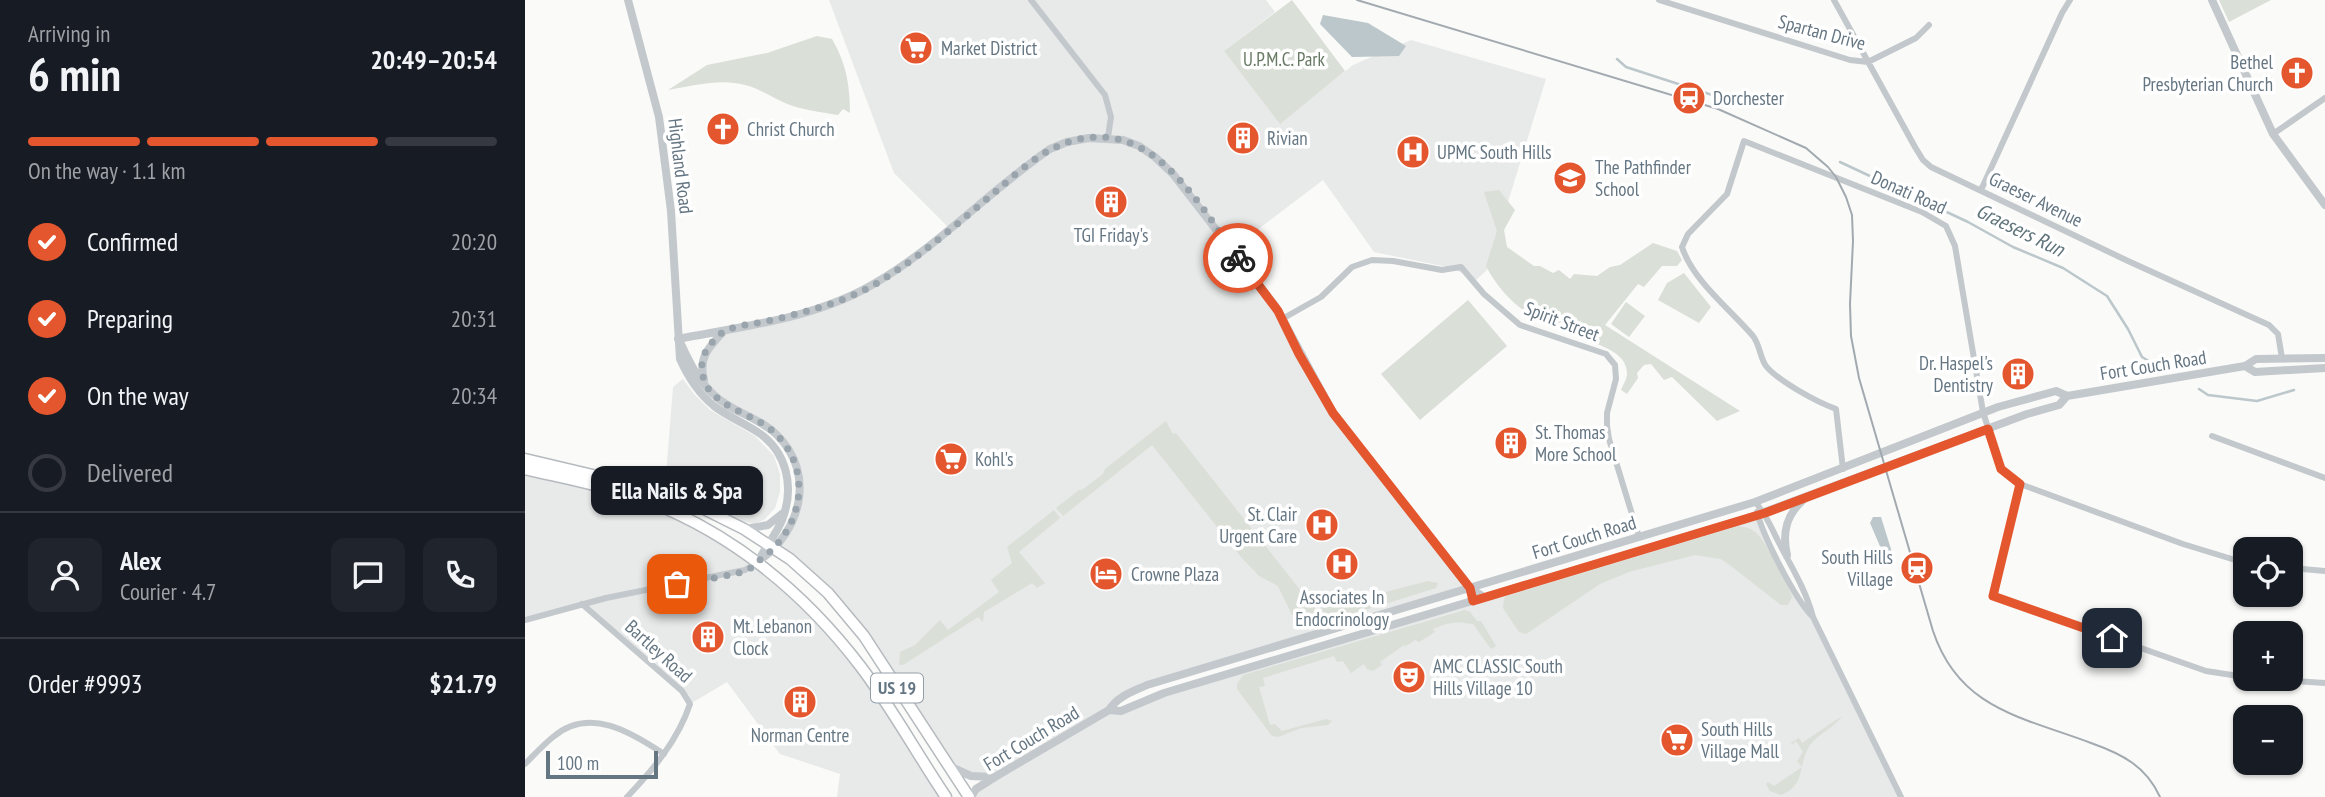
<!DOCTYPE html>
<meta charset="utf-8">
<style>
body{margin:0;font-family:"PT Sans Narrow",sans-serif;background:#20242c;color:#f1f3f6;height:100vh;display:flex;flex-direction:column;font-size:26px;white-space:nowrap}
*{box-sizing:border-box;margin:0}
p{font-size:23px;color:#9ea1a6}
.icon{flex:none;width:38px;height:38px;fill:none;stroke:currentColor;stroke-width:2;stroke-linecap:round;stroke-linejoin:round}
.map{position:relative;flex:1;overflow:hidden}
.sheet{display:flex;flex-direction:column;background:#171b24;width:525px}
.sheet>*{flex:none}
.buttons{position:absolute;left:1708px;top:537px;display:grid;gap:14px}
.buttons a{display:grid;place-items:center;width:70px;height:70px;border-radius:14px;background:#171b24;box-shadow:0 2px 5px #0004;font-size:35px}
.scale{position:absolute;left:21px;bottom:18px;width:112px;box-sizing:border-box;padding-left:7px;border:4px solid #657683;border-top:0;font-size:19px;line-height:24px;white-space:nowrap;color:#657683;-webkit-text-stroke:5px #fff;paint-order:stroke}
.pin{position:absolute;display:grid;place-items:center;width:60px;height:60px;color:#fff;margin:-30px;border-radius:14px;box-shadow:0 4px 10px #0006}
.courier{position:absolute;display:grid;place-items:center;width:70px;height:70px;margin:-35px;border:5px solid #e4572e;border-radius:50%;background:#fff;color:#222;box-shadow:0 2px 9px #0007}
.bubble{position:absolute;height:49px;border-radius:14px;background:#171b24;box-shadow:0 2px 5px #0004;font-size:23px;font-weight:800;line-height:49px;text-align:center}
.head em{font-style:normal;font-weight:800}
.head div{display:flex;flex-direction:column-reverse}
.head{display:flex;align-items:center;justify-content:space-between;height:119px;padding:0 28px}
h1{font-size:46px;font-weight:800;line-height:52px}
.bar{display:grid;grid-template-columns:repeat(4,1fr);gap:10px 7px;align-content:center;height:84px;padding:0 28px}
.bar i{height:9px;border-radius:5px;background:#363941}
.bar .selected{background:#e4572e}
.bar p{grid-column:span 4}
.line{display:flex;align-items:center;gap:18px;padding:0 28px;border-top:2px solid #363941}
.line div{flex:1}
.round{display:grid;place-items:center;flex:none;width:74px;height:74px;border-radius:14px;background:#20242c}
ol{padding:0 28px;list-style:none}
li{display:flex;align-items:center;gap:21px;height:77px}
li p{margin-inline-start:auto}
li .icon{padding:7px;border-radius:50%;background:#e4572e;color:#fff;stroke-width:4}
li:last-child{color:#9ea1a6}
li i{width:38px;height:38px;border:4px solid #363941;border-radius:50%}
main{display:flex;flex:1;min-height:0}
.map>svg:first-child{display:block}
.built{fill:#e8e9e9}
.green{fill:#dadfd7}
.water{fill:#bbc7cb}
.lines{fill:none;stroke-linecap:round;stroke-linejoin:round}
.stream{stroke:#bbc7cb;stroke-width:2.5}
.primary-casing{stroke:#b5babe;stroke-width:13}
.minor{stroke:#c3c8cc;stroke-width:6}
.tertiary{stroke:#c3c8cc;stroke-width:8}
.primary{stroke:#fff;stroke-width:10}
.tram{stroke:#a2aab0;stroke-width:2}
.done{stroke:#99a4ac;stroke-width:7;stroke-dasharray:0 12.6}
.route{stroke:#e4572e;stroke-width:9}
.labels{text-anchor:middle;stroke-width:7;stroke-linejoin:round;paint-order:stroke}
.shield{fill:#fff;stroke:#939fa8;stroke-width:2}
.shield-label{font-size:18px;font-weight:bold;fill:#657683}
.street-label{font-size:19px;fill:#657683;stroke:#fff}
.poi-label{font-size:19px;fill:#657683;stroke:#fff;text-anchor:start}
.park-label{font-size:19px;fill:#687a64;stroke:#fff}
.water-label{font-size:21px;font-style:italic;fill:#60757c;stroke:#fff}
</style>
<main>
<section class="sheet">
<div class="head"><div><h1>6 min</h1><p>Arriving in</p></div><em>20:49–20:54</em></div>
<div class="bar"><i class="selected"></i><i class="selected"></i><i class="selected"></i><i></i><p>On the way · 1.1 km</p></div>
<ol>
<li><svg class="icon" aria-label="check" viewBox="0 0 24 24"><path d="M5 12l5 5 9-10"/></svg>Confirmed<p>20:20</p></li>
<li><svg class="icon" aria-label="check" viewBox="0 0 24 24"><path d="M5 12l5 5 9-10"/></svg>Preparing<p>20:31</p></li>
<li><svg class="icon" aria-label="check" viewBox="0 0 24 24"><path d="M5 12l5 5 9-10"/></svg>On the way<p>20:34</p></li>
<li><i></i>Delivered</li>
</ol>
<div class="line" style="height:126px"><a class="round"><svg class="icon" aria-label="person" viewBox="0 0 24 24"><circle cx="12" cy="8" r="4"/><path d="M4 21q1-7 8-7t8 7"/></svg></a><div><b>Alex</b><p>Courier · 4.7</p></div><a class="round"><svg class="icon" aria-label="chat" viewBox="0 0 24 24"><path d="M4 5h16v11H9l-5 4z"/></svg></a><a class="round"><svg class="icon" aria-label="phone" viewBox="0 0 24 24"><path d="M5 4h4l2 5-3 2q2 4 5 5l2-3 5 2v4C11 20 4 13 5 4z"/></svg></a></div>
<div class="line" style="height:91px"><div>Order #9993</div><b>$21.79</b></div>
</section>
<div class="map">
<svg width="1800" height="797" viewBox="0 0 1800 797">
<rect width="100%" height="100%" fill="#fafaf8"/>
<path class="built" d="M304,0h437l9,12 -51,39 56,72 73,-58 58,-25 135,39 -59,191 -11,10 -24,-12 -78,-16 -51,-72 -91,69 34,45 56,101 148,193 -323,97 -37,25 11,1 26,-13 610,-183 34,71 22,31 88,180h-930l22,-19 -14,-1 -30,-11 -104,-155 -69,-62 16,-25 7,-46 -21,-42 -68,-45 -8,-27 22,-33 127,-35 99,-67 -56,-56z
M158,379l11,15 16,16 45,26 19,20 6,18v18l-5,16 -11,12 -10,4 -13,-3 -38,-20 -38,-14 8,-100z
M0,469l116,30 117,63 83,80 105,155h-109l3,-23 -60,-20 -53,-72 -37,22 -8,-13 -100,-87 -57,16z"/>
<path class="green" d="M767,0l53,71 -65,53 -56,-73z
M1694,0h52l-42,22z
M292,36l15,3c14,24 18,46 18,74l-7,-4 -5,6c-18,-3 -36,-5 -53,-12 -14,-6 -27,-15 -40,-18 -25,-7 -52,1 -77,5l39,-25 60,-12z
M974,190l16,20 -11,20 3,17 27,19h6l13,7 6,-3 11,9 4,-5 23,2 13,-9 10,-2 33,-22 24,8 5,9 -5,6h-15l-18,21 -6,-3 -33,41 135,86 -23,10 -45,-44 -8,3 -13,-16 -7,1 -7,8 1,5 -11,16 -6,-4c2,-5 6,-11 6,-16 1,-29 -48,-30 -59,-47 -9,-2 -19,-3 -27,-7 -23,-9 -44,-32 -55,-54l11,-35 -13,-39z
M1159,273l27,34 -12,16 -41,-23 9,-17z
M943,300l39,46 -87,74 -39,-46z
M1101,302l19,14 -16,21 -18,-13z
M641,421l7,13 3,-1 140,177 112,-29 10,2 -2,5 -125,39 -11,-15 -8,3 -14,-29 -19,-10 -18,-19 -89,-112 -89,71 -7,-8 23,-18h3l21,-16 2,-5z
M529,510l6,8 -41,34 26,31 -8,5 -5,-5 -48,29 -1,10 -5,-5 -75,48h-4l1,-13 15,-7 25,-25 8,10 51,-38 -8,-12 21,-17 -5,-16z
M1214,526c4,1 10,1 15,5 12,9 33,51 38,66l-4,8h-7l-50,-39 -10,-7 -26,-4 -66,17 -29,12 -74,50 -7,-2 -16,-24 1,-10 3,-2z
M940,610l5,2 7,9h4l15,25 -5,3 -18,-25c-16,-3 -25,-2 -40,5l2,3 -16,10 -4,-2 -9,6 -2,-1 -24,17 2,3 -9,6 -6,-2 -3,-5 -13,9 -8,-12 -6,1 -3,-6 -71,22 2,8 -6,1 11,38 5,-1 7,7 44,-12 6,2 -4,4 -27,3 -23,9 -6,-1 -35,-47v-5l6,-9z
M1317,716c-7,11 -23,17 -32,29 -13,20 -3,39 -29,50l-11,-4 -4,-7 2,-2 6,4 28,-19 -5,-6 6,-9 -7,-11 -4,4 -1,-2 8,-5 3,5z"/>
<path class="water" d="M798,15l45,8 38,23 -7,10 -47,1 -32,-33z
M1348,517h8l14,45 -7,3 -18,-42z"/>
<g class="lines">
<path class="stream" d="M1092,59l9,8 120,39
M1315,162l128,60 45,25 50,21 44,28 21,33 14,28 12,7
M1674,389l9,6 49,6 37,-11"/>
<defs>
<path id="primary" d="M0,459l110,26 55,17 54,27 46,30 38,34 36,43 105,161
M0,469c38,9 77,16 114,29 90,32 165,94 222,169 31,41 56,87 85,130"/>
</defs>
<use href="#primary" class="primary-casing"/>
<path class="minor" d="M506,0l74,95 6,22 -3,20
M1134,0l191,60 18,2 48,-24 13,-13
M1309,0l81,147 8,13 8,7 197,94 141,64 9,9 4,24
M1748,134l52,-36
M1456,190l81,-177 8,-13
M757,319l39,-22 31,-30 20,-7 21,1 49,9 19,-3 23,27 36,31 86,29 9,11 1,14 -9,34v13l2,13 30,98
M1687,436l113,42
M1318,469l-7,-60c-19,-7 -58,-28 -70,-43 -6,-8 -6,-21 -13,-30 -22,-26 -60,-55 -71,-89l6,-13 39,-40 17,-53 178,71 24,14 9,20 28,166 18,57 19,15 163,60 62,19
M1495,484l-27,112 213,75 39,6
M1230,502c11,12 16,25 23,39 13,25 28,49 35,76l88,180
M1232,512c6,24 38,87 55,104
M1766,568l34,3
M57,604l100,87 8,13c-12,36 -37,66 -63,93
M0,620l81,-22 139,-28 13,-8
M1739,679l61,4
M0,764c9,-9 18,-19 28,-27 36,-31 78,-5 111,17"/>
<path class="tertiary" d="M103,0l31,117 12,94 9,148c8,18 18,34 34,47 13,10 28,16 42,25 31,19 39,56 26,89 -6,15 -17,27 -24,42
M1687,0l61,134 52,71
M153,339c67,-13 140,-21 199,-57 63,-37 113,-92 173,-133l17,-7 22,-4 34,2 16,6 16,11 18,17 103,133 57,106 137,175 14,9
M156,344c9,19 17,36 32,50 18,18 46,23 64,41 39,39 24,96 -17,125
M1720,366l10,6 70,-4
M179,380c-6,-23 5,-33 20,-49
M220,529l23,-4 15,-12
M1262,555c-5,-22 -1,-39 15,-54
M584,710l12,1 43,-18 579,-173 284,-106 32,-9 8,-9 178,-30 11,-7 69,-1
M426,767l20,9 21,1
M446,797l5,-8 19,-12 114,-67c9,-14 23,-18 38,-25l608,-183 243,-95 58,-16 11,5"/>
<use href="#primary" class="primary"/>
<path class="tram" d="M832,0l361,109 88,39 22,19 8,10 10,20 6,18 1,26 -3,63 1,32 8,42 74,253c26,78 89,86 158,112 31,11 55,23 69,54"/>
</g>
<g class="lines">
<path class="done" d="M152,584c18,-4 56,-7 72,-15 5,-3 8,-7 12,-10 40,-29 53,-86 16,-124 -18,-19 -48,-23 -66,-43 -9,-10 -12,-27 -6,-39 4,-8 14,-20 22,-23 12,-5 27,-6 41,-9 38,-9 75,-18 109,-38 42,-25 80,-59 118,-91 18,-15 37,-34 59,-44 17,-9 38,-13 57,-10 56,7 96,77 127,120"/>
<path class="route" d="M713,258l40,53 21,43 34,59 137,175 3,13 292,-88 223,-84 13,40 19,15 -27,112 119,42"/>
</g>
<defs>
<symbol id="supermarket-disc" viewBox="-11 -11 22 22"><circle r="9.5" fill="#e4572e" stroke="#fff"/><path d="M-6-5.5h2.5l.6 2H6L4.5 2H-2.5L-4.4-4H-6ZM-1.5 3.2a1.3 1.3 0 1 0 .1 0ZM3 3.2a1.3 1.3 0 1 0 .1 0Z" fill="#fff"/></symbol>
<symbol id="church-disc" viewBox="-11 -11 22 22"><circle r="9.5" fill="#e4572e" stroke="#fff"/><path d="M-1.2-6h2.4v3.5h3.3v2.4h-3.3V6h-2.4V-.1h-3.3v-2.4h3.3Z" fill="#fff"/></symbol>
<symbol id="station-disc" viewBox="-11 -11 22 22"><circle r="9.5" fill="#e4572e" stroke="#fff"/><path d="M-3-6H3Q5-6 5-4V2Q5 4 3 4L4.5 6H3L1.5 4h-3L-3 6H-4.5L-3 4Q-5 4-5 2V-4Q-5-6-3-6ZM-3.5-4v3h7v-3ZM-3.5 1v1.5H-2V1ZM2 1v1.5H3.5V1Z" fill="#fff"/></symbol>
<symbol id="building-disc" viewBox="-11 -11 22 22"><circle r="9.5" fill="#e4572e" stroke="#fff"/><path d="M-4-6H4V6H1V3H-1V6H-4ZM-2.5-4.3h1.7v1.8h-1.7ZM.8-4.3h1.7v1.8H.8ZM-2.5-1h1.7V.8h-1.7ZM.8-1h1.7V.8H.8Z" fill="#fff"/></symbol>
<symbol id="hospital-disc" viewBox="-11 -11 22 22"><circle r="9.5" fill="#e4572e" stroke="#fff"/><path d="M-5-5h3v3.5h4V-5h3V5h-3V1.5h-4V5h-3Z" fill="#fff"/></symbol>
<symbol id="school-disc" viewBox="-11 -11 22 22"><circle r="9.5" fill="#e4572e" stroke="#fff"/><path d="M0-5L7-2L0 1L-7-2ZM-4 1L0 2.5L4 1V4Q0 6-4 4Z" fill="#fff"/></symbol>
<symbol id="hotel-disc" viewBox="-11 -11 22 22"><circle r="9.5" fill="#e4572e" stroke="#fff"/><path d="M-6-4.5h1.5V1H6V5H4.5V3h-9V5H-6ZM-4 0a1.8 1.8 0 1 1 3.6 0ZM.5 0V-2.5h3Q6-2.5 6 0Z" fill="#fff"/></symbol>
<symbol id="theatre-disc" viewBox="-11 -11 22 22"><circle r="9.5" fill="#e4572e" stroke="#fff"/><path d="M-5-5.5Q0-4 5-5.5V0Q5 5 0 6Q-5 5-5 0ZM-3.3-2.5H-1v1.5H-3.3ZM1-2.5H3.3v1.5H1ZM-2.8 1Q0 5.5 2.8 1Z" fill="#fff"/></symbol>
</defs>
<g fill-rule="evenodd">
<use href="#supermarket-disc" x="372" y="29" width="38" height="38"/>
<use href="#church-disc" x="1753" y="54" width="38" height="38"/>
<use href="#station-disc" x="1145" y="79" width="38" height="38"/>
<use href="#church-disc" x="179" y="110" width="38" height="38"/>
<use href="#building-disc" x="699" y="119" width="38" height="38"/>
<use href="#hospital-disc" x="869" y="133" width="38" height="38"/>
<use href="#school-disc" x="1026" y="159" width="38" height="38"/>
<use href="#building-disc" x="567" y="183" width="38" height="38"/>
<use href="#building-disc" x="1474" y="355" width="38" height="38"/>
<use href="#building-disc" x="967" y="424" width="38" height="38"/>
<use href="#supermarket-disc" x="407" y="440" width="38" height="38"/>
<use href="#hospital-disc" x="778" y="506" width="38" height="38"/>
<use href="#hospital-disc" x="798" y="545" width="38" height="38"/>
<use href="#station-disc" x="1373" y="549" width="38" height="38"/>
<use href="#hotel-disc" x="562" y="555" width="38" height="38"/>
<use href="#building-disc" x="164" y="618" width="38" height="38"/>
<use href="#theatre-disc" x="865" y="658" width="38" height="38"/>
<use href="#building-disc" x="256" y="683" width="38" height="38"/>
<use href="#supermarket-disc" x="1133" y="721" width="38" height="38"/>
</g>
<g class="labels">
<rect class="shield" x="346" y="673.5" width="52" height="29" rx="5"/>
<g class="shield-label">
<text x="372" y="694">US 19</text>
</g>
<g class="street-label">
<text transform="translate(1297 32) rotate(15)" y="7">Spartan Drive</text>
<text transform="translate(156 166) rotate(83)" y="7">Highland Road</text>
<text transform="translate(1384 192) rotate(24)" y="7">Donati Road</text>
<text transform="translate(1511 199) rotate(26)" y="7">Graeser Avenue</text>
<text transform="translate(1037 321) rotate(21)" y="7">Spirit Street</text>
<text transform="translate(1628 365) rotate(-9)" y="7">Fort Couch Road</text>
<text transform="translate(1059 537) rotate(-17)" y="7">Fort Couch Road</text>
<text transform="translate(134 651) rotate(42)" y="7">Bartley Road</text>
<text transform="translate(506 738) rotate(-31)" y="7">Fort Couch Road</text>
</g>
<g class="poi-label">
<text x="416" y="55">Market District</text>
<text x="1748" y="69" text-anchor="end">Bethel<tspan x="1748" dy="22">Presbyterian Church</tspan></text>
<text x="1188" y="105">Dorchester</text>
<text x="222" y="136">Christ Church</text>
<text x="742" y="145">Rivian</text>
<text x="912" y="159">UPMC South Hills</text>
<text x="1070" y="174">The Pathfinder<tspan x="1070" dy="22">School</tspan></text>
<text x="586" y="242" text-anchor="middle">TGI Friday's</text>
<text x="1468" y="370" text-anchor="end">Dr. Haspel's<tspan x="1468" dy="22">Dentistry</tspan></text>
<text x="1010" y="439">St. Thomas<tspan x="1010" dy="22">More School</tspan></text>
<text x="450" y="466">Kohl's</text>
<text x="772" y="521" text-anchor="end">St. Clair<tspan x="772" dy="22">Urgent Care</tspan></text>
<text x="1368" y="564" text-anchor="end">South Hills<tspan x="1368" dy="22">Village</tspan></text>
<text x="606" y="581">Crowne Plaza</text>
<text x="817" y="604" text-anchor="middle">Associates In<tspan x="817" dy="22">Endocrinology</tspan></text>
<text x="208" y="633">Mt. Lebanon<tspan x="208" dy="22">Clock</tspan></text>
<text x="908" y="673">AMC CLASSIC South<tspan x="908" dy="22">Hills Village 10</tspan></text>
<text x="1176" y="736">South Hills<tspan x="1176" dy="22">Village Mall</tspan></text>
<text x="275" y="742" text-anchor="middle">Norman Centre</text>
</g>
<g class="park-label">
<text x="759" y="66">U.P.M.C. Park</text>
</g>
<g class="water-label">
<text transform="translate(1495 230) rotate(26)" y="7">Graesers Run</text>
</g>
</g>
</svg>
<div class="buttons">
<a><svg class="icon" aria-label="locate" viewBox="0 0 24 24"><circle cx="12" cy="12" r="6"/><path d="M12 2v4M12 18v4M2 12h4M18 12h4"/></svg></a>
<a>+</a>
<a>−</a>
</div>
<div class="scale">100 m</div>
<div class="pin" style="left:152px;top:584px;background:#ea580c"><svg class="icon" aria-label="bag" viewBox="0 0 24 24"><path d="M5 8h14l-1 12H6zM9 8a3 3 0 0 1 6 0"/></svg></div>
<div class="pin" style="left:1587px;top:638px;background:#1f2937"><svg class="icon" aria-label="home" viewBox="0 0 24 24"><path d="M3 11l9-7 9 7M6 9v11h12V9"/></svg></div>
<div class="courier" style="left:713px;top:258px"><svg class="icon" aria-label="bike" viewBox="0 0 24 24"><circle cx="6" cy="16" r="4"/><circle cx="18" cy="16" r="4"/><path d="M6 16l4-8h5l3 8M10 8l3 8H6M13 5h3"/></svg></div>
<div class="bubble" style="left:66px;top:466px;width:172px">Ella Nails &amp; Spa</div>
</div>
</main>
